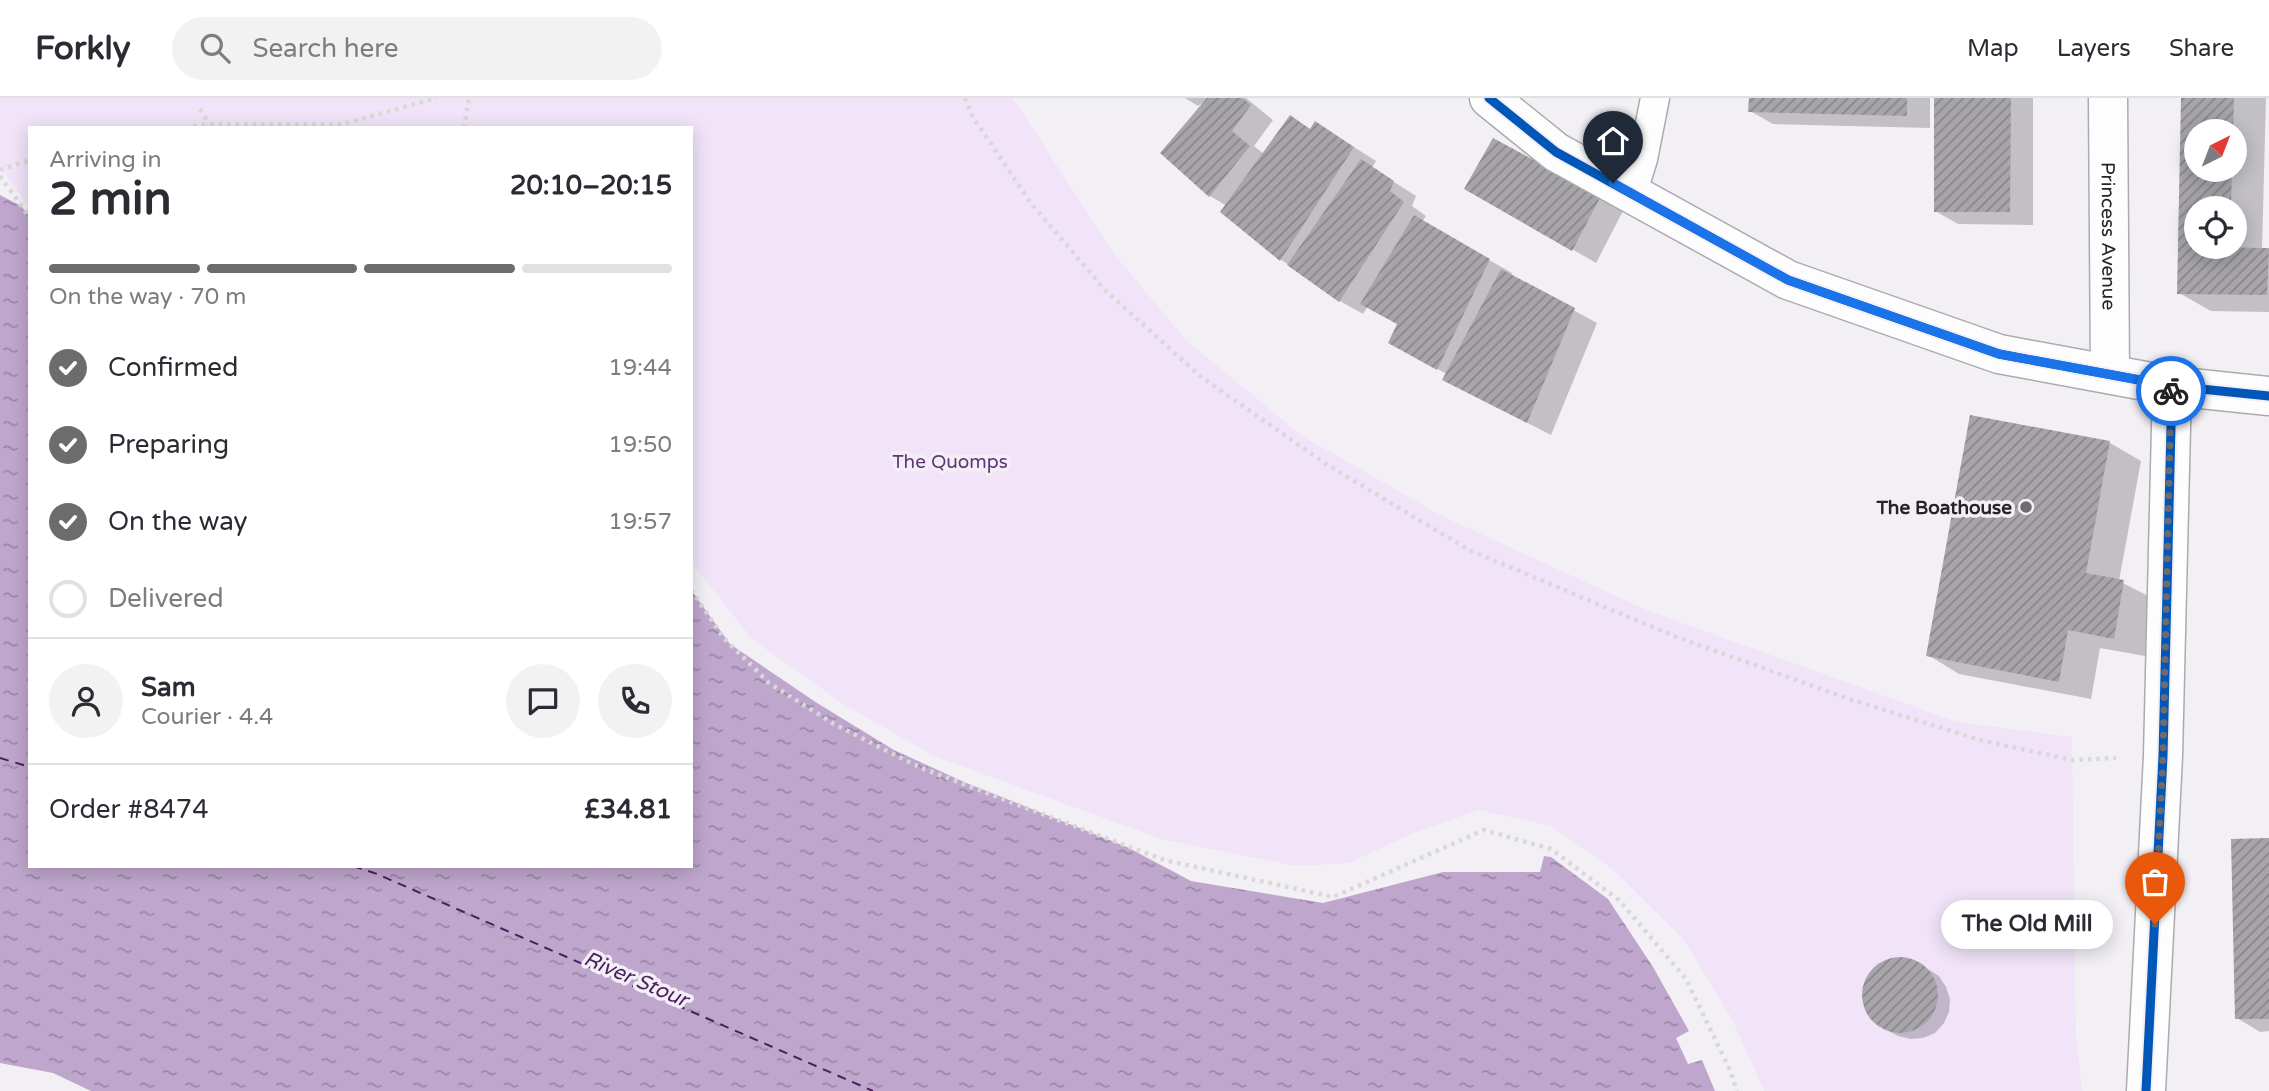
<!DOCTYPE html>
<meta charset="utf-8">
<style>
body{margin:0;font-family:"Varela Round",sans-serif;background:#f2f2f3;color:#2b2b33;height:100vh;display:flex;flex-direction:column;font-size:26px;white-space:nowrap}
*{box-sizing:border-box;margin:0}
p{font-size:23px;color:#7c7c81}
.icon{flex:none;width:38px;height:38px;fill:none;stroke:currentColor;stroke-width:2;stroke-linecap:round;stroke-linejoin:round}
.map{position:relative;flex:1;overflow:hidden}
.side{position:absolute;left:28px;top:28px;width:665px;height:742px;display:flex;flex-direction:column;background:#fff;border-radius:0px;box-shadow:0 4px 18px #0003}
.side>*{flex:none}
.needle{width:46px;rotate:42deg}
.fabs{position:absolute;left:2184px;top:21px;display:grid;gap:14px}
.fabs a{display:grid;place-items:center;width:63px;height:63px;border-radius:50%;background:#fff;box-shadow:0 4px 18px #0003;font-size:35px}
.pin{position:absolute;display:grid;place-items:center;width:60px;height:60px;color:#fff;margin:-72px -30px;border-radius:50% 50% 50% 0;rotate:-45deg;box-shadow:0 0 7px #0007}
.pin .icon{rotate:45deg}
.courier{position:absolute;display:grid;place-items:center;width:70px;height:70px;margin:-35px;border:5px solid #1a73e8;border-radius:50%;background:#fff;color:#222;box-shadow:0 2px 9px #0007}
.bubble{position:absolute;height:49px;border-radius:24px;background:#fff;box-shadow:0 4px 18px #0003;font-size:23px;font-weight:700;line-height:49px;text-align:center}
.headline em{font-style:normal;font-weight:700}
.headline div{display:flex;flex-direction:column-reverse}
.headline{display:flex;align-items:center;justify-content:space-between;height:119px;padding:0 21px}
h1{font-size:46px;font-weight:700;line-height:52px}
.bar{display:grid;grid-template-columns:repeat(4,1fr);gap:10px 7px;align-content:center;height:84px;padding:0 21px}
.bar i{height:9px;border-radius:5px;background:#e1e1e2}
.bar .on{background:#6e6b6f}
.bar p{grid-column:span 4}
.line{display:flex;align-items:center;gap:18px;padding:0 21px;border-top:2px solid #e1e1e2}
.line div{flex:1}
.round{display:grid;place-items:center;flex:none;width:74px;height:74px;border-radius:37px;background:#f2f2f3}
ol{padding:0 21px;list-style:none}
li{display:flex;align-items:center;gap:21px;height:77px}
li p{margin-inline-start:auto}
li .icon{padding:7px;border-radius:50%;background:#6e6b6f;color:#fff;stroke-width:4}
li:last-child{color:#7c7c81}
li i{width:38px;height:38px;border:4px solid #e1e1e2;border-radius:50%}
header{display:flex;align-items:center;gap:42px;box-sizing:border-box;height:98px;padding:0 35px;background:#fff;border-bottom:2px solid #e1e1e2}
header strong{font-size:33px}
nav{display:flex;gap:38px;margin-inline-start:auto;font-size:24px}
.search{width:490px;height:63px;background:#f2f2f3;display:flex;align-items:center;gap:18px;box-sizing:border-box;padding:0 24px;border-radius:38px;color:#7c7c81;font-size:26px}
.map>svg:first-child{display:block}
.green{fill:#f1e4f9}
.water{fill:url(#water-ripples)}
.shadow{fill:#0003;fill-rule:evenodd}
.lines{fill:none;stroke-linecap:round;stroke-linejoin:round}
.ferry{stroke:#4a1e5f;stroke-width:2;stroke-dasharray:9 7;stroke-linecap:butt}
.building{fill:url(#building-hatch)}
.lane-casing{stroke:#acaaae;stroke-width:31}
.street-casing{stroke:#acaaae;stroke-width:41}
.path{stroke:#d9d8d9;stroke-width:4.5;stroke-dasharray:3.5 5;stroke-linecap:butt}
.lane{stroke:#fdfdfe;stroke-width:28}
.street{stroke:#fdfdfe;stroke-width:38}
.cycleway-casing{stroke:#f3eff6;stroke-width:13}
.cycleway{stroke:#0057b8;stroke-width:9}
.done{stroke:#6e6b6f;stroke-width:7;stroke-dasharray:0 12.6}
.route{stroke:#1a73e8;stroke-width:9}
.poi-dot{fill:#6e6b6f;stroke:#f3eff6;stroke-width:2.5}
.labels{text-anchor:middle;stroke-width:7;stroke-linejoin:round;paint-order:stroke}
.street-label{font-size:19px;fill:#262427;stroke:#f3eff6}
.park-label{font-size:19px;fill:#603476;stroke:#f3eff6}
.poi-label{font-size:19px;font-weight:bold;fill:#262427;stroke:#f3eff6;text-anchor:end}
.water-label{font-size:21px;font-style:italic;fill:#4a1e5f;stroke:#f3eff6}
</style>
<header>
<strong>Forkly</strong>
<div class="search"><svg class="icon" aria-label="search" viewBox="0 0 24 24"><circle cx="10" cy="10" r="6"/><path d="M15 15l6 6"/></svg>Search here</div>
<nav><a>Map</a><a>Layers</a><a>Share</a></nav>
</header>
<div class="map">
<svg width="2269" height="993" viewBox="0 0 2269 993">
<defs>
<pattern id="water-ripples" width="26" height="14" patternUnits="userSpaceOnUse" patternTransform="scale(1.75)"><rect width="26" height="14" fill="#bfa6cd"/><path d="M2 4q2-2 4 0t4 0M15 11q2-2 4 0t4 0" fill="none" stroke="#9b87a6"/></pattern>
<pattern id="building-hatch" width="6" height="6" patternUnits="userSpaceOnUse" patternTransform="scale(1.75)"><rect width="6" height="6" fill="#a7a5a9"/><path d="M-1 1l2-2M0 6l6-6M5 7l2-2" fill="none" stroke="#88868a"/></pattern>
</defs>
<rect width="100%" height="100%" fill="#f3f0f5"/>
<path class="green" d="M0,0h1013l102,157 72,86 114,94 141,81 207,95 308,111 115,15 4,296 6,58h-318l-32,-72 -48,-79 -73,-72 -61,-42 -71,-16 -63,22 -67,31 -54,3 -131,-26 -230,-84 -91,-52 -91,-65 -61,-77v-434h-661v80l-30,-41z"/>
<path class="water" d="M0,97l21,11 9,11v649h661v-276l39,54 87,59 77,47 70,32 163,65 64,34 132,22 120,-31h97l4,-16 7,1 57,42 45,68 36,64 -13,7 12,26 14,-4 13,31h-1624l-38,-18 -53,-10z"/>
<path class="shadow" d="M1185,0h61l27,22 -19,26 10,8 26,-37 22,13 26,7 38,24 -4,7 44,28 -4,10 14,10 -4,6 90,51 -1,3 86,47 -46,112 -107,-55 3,-6 -34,-18 -14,-32 -31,-18 -5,8 -23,-13 -60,-42 -53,-53 -17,-10 -3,-96 -9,6z
M1750,0h180v30l-157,-4 -23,-13z
M1936,0h97v127l-75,-1 -23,-13z
M2183,0h83l-4,151 7,1v62l-58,-1 -32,-18zM2196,33h39v39h-39zM2196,110h39v39h-39z
M1467,90l133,10 23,13 -27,52z
M2110,345l31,18 -22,120 37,19 -11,56 -45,-8 -9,51 -132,-25 -31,-19z
M2269,742v191l-9,1 -23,-14z
M1903,860l12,3 24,15 7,11 4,12 -1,13 -5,11 -9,10 -12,5 -12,1 -13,-3 -13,-7 -10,-8 -8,-10 -3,-13v-12l6,-12 9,-9 11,-6z"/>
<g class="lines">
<path class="ferry" d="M0,660l30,9
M353,768l24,8 496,217"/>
</g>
<path class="building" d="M1207,0h35l9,7 -19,26 18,15 -41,51 -49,-44z
M1749,0h158v18l-159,-4z
M1934,0h77l-1,114h-76z
M2181,0h53l-1,33h-37v39h36l-1,38h-35v39l73,1 -2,47 -90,-1z
M1290,17l20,14 5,-8 39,26 -74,114 -60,-49z
M1493,40l108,58 -29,55 -108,-62z
M1361,61l33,22 -4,10 14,11 -65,100 -52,-37z
M1414,117l76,44 -53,111 -49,-27 9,-19 -37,-20z
M1501,171l74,39 -48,115 -85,-43z
M1970,317l140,26 -24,132 38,7 -10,59 -46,-9 -9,52 -133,-26z
M2269,740v181h-34l-4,-180z
M1862 897a38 38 0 1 1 76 0a38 38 0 1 1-76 0Z"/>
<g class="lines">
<defs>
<path id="lane" d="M1632,96l11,-35 12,-61"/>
<g id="street">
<path d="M1489,0l67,54 232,128 211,74 173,32 97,10"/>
<path id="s1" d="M2108,0l2,276"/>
<path d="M2146,993l17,-335 9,-370"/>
</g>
</defs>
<use href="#lane" class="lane-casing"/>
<use href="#street" class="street-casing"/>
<path class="path" d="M965,0l6,16 59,88 75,88 95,86 126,88 143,86 205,86 175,63 131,41 92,20 44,-2
M200,11l9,15
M185,30l24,-4 130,1 98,-27
M464,30l5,-30
M0,72l30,-10
M0,78l30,42
M691,492l32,47 46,46 65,41 87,44 243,92 169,37 151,-67 67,19 68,51 67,79 44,91 7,21"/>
<use href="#lane" class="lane"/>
<use href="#street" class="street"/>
<defs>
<path id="cycleway" d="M1489,0l67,54 232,128 211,74 173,32 97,10
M2146,993l17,-335 9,-370"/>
</defs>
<use href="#cycleway" class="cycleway-casing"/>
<use href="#cycleway" class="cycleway"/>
</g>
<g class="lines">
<path class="done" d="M2155,826l8,-168 8,-365"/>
<path class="route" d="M1613,85l175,97 211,74 173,32 -1,5"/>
</g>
<circle class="poi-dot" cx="2026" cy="409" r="7"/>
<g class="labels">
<g class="street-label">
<text dy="7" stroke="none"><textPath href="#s1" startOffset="138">Princess Avenue</textPath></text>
</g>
<g class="park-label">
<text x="950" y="370">The Quomps</text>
</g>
<g class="poi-label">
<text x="2012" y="416">The Boathouse</text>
</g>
<g class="water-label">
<text transform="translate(636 881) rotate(23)" y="7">River Stour</text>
</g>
</g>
</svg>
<div class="fabs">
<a><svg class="needle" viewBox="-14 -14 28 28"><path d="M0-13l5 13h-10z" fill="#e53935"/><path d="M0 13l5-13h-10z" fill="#7c7c81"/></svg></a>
<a><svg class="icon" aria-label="locate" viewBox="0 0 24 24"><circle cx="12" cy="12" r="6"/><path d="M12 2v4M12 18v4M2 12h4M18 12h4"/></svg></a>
</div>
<div class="pin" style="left:2155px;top:826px;background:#ea580c"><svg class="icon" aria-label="bag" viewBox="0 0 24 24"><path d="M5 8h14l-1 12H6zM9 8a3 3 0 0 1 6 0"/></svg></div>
<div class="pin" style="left:1613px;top:85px;background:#1f2937"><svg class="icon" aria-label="home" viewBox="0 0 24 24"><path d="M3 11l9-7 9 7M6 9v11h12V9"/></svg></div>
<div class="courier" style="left:2171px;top:293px"><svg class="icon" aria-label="bike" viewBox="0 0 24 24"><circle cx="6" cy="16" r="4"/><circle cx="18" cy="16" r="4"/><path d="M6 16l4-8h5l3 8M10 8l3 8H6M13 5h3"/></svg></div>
<div class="bubble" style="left:1941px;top:802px;width:172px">The Old Mill</div>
<section class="side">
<div class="headline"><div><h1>2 min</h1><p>Arriving in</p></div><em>20:10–20:15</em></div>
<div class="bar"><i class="on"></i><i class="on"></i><i class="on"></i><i></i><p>On the way · 70 m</p></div>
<ol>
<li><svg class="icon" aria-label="check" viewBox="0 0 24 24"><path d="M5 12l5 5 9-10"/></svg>Confirmed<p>19:44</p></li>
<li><svg class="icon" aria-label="check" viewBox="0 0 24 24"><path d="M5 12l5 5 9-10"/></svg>Preparing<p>19:50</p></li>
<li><svg class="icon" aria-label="check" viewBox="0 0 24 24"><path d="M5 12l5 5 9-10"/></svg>On the way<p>19:57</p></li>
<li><i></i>Delivered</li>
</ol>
<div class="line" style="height:126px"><a class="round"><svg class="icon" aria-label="person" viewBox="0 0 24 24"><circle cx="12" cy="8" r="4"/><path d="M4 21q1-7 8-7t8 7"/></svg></a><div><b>Sam</b><p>Courier · 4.4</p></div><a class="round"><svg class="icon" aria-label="chat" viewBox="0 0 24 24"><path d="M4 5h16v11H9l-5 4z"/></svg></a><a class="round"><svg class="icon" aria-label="phone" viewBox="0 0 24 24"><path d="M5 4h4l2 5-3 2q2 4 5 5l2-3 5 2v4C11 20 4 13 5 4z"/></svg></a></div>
<div class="line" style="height:91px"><div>Order #8474</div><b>£34.81</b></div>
</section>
</div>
